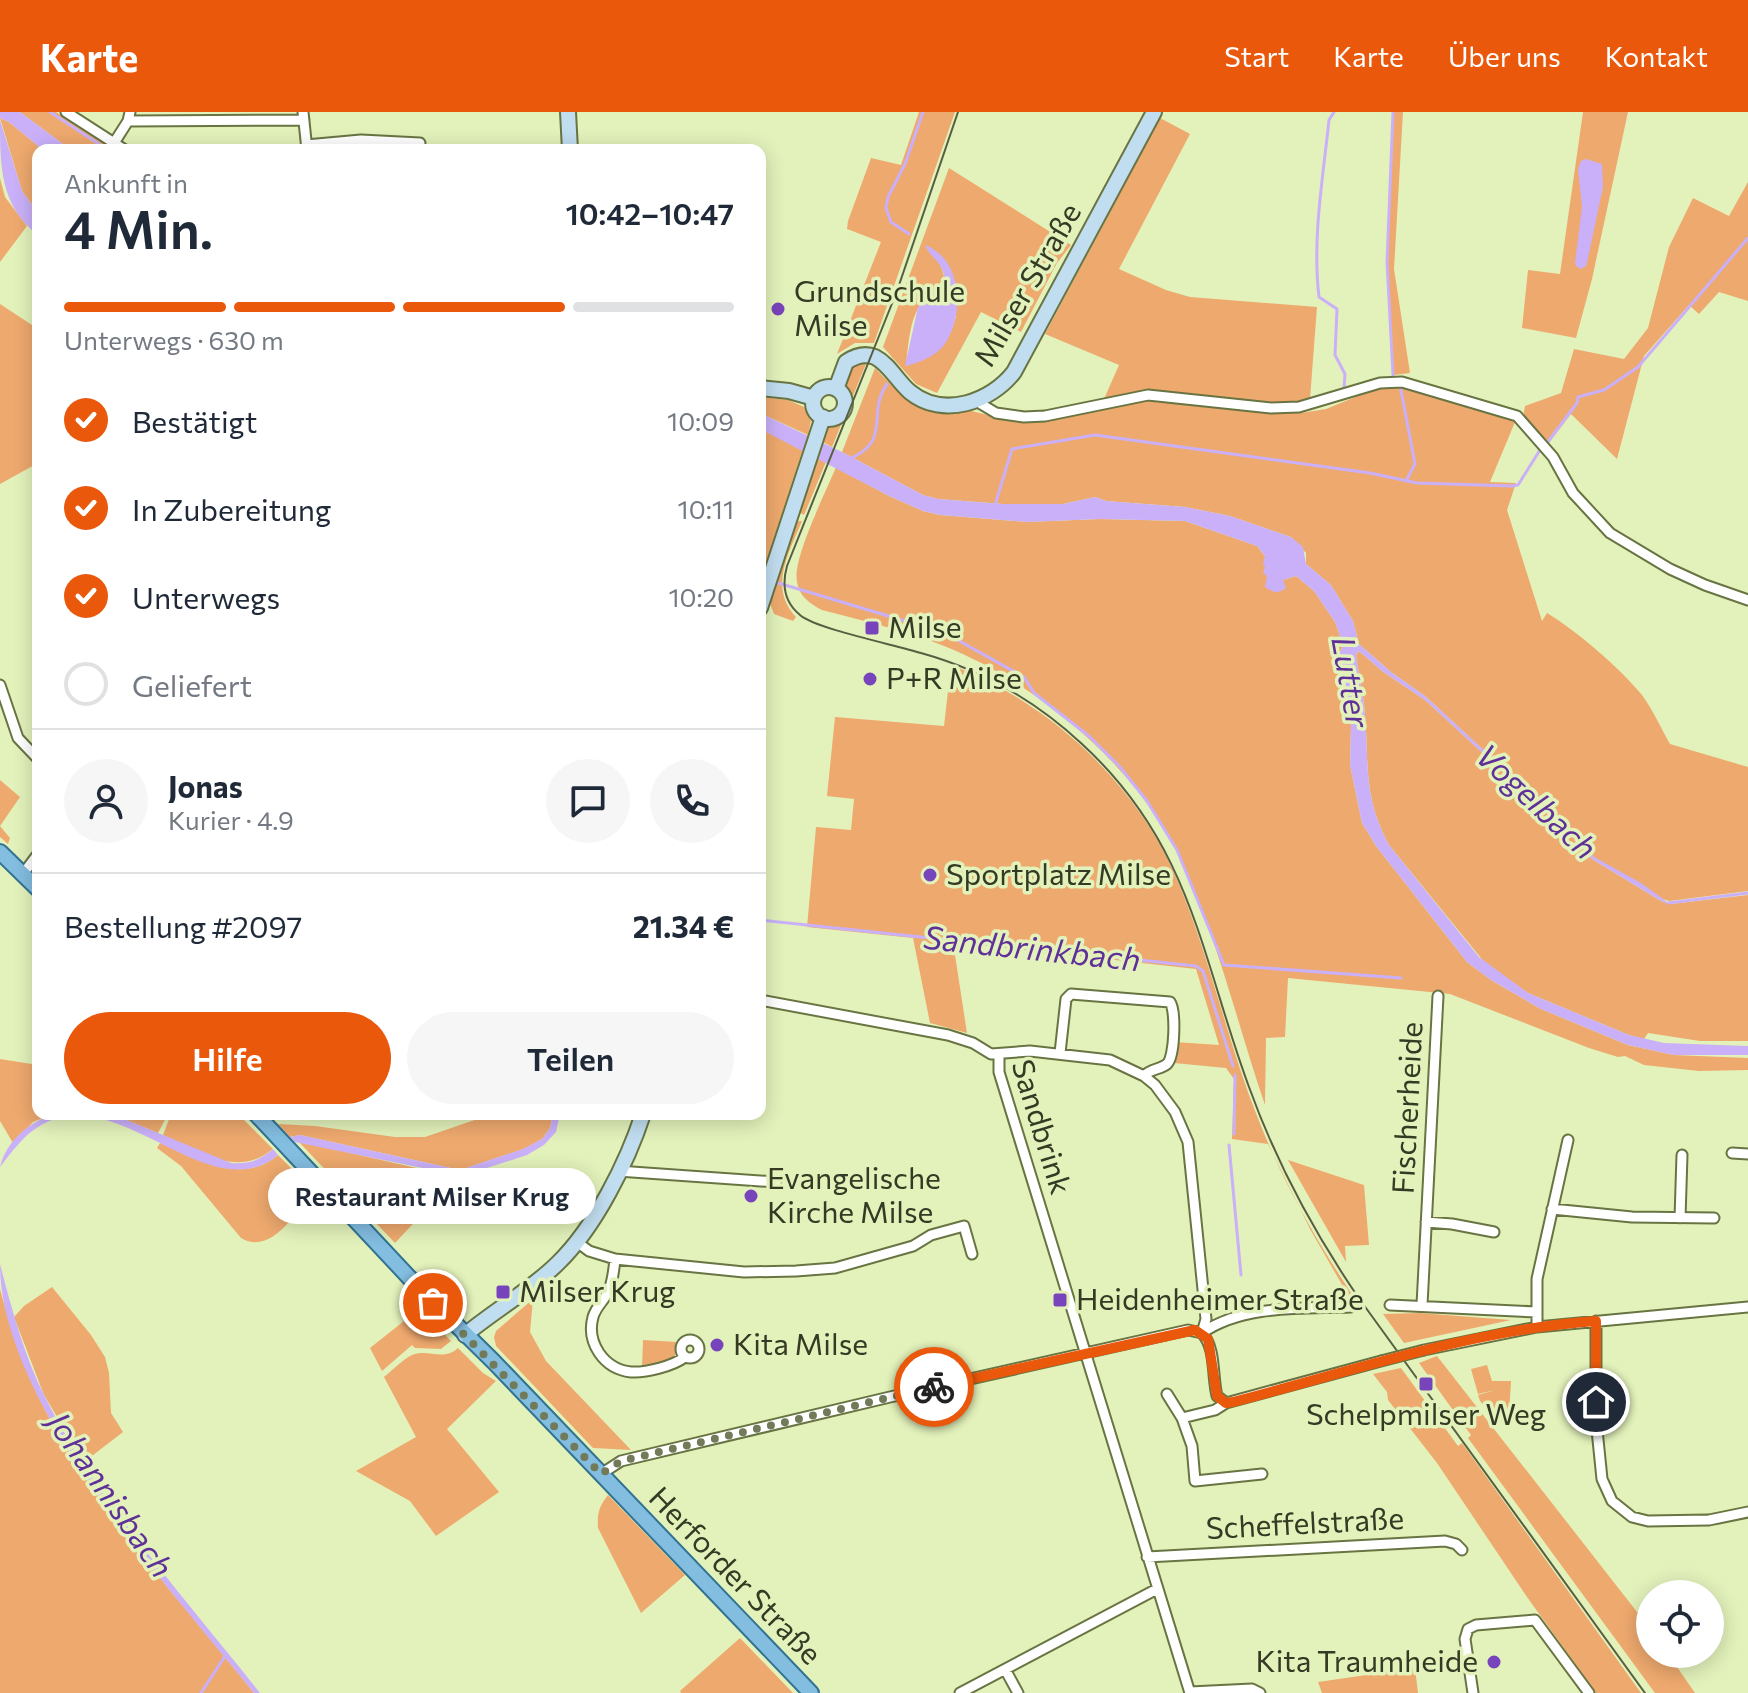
<!DOCTYPE html>
<html lang="de">
<meta charset="utf-8">
<style>
body{margin:0;font-family:Commissioner,sans-serif;background:#f6f6f7;color:#1f2937;height:100vh;display:flex;flex-direction:column;font-size:30px;white-space:nowrap}
*{box-sizing:border-box;margin:0}
p{font-size:26px;color:#747a83}
.icon{flex:none;width:44px;height:44px;fill:none;stroke:currentColor;stroke-width:2;stroke-linecap:round;stroke-linejoin:round}
.map{position:relative;flex:1;overflow:hidden}
.details{position:absolute;left:32px;top:32px;width:734px;height:976px;display:flex;flex-direction:column;background:#fff;border-radius:16px;box-shadow:0 4px 20px #0003}
.details>*{flex:none}
.buttons{position:absolute;left:1636px;top:1468px;display:grid;gap:16px}
.buttons a{display:grid;place-items:center;width:88px;height:88px;border-radius:50%;background:#fff;box-shadow:0 4px 20px #0003;font-size:40px}
.pin{position:absolute;display:grid;place-items:center;width:68px;height:68px;color:#fff;margin:-34px;border:4px solid #fff;border-radius:50%;box-shadow:0 2px 8px #0007}
.courier{position:absolute;display:grid;place-items:center;width:80px;height:80px;margin:-40px;border:6px solid #ea580c;border-radius:50%;background:#fff;color:#222;box-shadow:0 2px 10px #0007}
.bubble{position:absolute;height:56px;border-radius:28px;background:#fff;box-shadow:0 4px 20px #0003;font-size:26px;font-weight:600;line-height:56px;text-align:center}
.headline em{font-style:normal;font-weight:600}
.headline div{display:flex;flex-direction:column-reverse}
.headline{display:flex;align-items:center;justify-content:space-between;height:136px;padding:0 32px}
h1{font-size:52px;font-weight:600;line-height:60px}
.bar{display:grid;grid-template-columns:repeat(4,1fr);gap:12px 8px;align-content:center;height:96px;padding:0 32px}
.bar i{height:10px;border-radius:6px;background:#e0e1e3}
.bar .current{background:#ea580c}
.bar p{grid-column:span 4}
.line{display:flex;align-items:center;gap:20px;padding:0 32px;border-top:2px solid #e0e1e3}
.line div{flex:1}
.round{display:grid;place-items:center;flex:none;width:84px;height:84px;border-radius:42px;background:#f6f6f7}
ol{padding:0 32px;list-style:none}
li{display:flex;align-items:center;gap:24px;height:88px}
li p{margin-inline-start:auto}
li .icon{padding:8px;border-radius:50%;background:#ea580c;color:#fff;stroke-width:4}
li:last-child{color:#747a83}
li i{width:44px;height:44px;border:4px solid #e0e1e3;border-radius:50%}
.action{display:flex;gap:16px;margin-top:auto;padding:16px 32px}
.action a{flex:1;height:92px;border-radius:48px;background:#ea580c;color:#fff;font-size:32px;font-weight:600;line-height:92px;text-align:center}
.action a+a{background:#f6f6f7;color:#1f2937}
header{display:flex;align-items:center;gap:48px;box-sizing:border-box;height:112px;padding:0 40px;background:#ea580c;color:#fff}
header strong{font-size:38px}
nav{display:flex;gap:44px;margin-inline-start:auto;font-size:28px}
.map>svg:first-child{display:block}
.green{fill:#eea96e;fill-rule:evenodd}
.water{fill:#cab0f9}
.lines{fill:none;stroke-linecap:round;stroke-linejoin:round}
.stream{stroke:#cab0f9;stroke-width:3}
.street-casing{stroke:#687442;stroke-width:13}
.secondary-casing{stroke:#687442;stroke-width:18}
.primary-casing{stroke:#317391;stroke-width:18}
.street{stroke:#fff;stroke-width:9}
.secondary{stroke:#c1def0;stroke-width:14}
.primary{stroke:#83bde0;stroke-width:14}
.tram{stroke:#575f42;stroke-width:2}
.street-bridge-casing{stroke:#687442;stroke-width:13;stroke-linecap:butt}
.street-bridge{stroke:#fff;stroke-width:9}
.done{stroke:#717a59;stroke-width:8;stroke-dasharray:0 14.4}
.route{stroke:#ea580c;stroke-width:10}
.poi-dot{fill:#7844bb;stroke:#e3f2bb;stroke-width:3}
.labels{text-anchor:middle;stroke-width:7;stroke-linejoin:round;paint-order:stroke}
.street-label{font-size:30px;fill:#343a24;stroke:#e3f2bb}
.poi-label{font-size:30px;fill:#343a24;stroke:#e3f2bb;text-anchor:start}
.water-label{font-size:32px;font-style:italic;fill:#5f3198;stroke:#e3f2bb}
</style>
<header>
<strong>Karte</strong>
<nav><a>Start</a><a>Karte</a><a>Über uns</a><a>Kontakt</a></nav>
</header>
<div class="map">
<svg width="1748" height="1581" viewBox="0 0 1748 1581">
<rect width="100%" height="100%" fill="#e3f2bb"/>
<path class="green" d="M20,0h36l58,38h-43z
M919,0h36l-81,231h-19l-18,11 44,-112 -34,-13 1,-8 23,-63 30,7z
M1394,0h9l-9,157 16,104 -16,2 -7,-113z
M1583,0h45l-36,167 -16,59 -54,-10 6,-58 32,4z
M0,6l9,4 34,28h-5v63l-16,-22z
M1160,6l30,16 -71,135 47,21 24,7 127,10 -7,92c-43,16 -115,-7 -163,-8 -13,-1 -29,5 -43,8l15,-34 -74,-31z
M949,56l122,77 -14,18 -36,69 -40,-20 -44,81 -21,-9 -33,-37zM939,148l17,24v33l-5,14 -45,35c2,-17 3,-43 13,-59 8,-12 20,-18 25,-31z
M0,66l5,19 22,29 -27,36z
M1748,70v119l-29,-9 -20,22 -10,-9 -45,51 -27,103 -46,-45 -23,30 -25,-27 2,-11 36,-13 13,-44 50,10 24,-31 21,-81 24,-49 36,18z
M0,192l38,25v134l-38,21z
M858,252h8l-34,83 -9,-5 6,-17 17,-14c4,-19 -10,-33 12,-47z
M875,256l29,30 17,9 11,3 32,-1 35,9 36,3 110,-22 154,12 2,2 25,-4 61,-25 99,26 29,12 -25,60 26,1 -9,27 35,111 5,-8c31,19 72,54 95,82 11,15 19,33 28,49l78,23v124l-79,10 -6,-2 -69,-42 -16,-20 -153,-141 -34,-24 -32,-28 -6,-23 -22,-36 -25,-21v-11l-15,-16 -61,-21 -45,-9 -79,-6 -11,-4 -32,7h-60l-65,-5 -15,-4 -81,-43z
M760,285l28,3 16,7 7,14 -3,14 -48,-22z
M760,317l43,20 -41,125 -2,-1z
M818,345l8,5 -22,53 -5,-3z
M836,355l53,29 34,15 17,4 87,7 73,-3 85,2 72,25 26,34 13,-4 18,15 21,31 8,23 -3,8 2,22 9,51 -1,39 12,58 14,23 91,116 24,18 50,29 87,36 46,10 74,3v12l-49,1 -55,-6 -19,-9 -7,1 -29,-9 -139,-54 -162,-16 -3,59 -19,1 -1,67c-28,-82 -48,-169 -85,-247 -45,-93 -141,-174 -236,-212 -39,-16 -81,-25 -122,-36 -12,-6 -23,-14 -25,-28 -5,-23 29,-90 39,-115z
M799,409h3c-13,32 -34,66 -6,96l-3,4 -19,-7 -4,-11 26,-80z
M1359,539l23,20 43,29 151,139 16,20 69,42 9,3 78,-9v146h-48l-52,-8 -4,6 -15,-4 -101,-42 -43,-30 -96,-118c-28,-52 -19,-86 -25,-141 -2,-16 -6,-33 -8,-49z
M951,553c96,36 183,116 224,210 34,77 51,163 82,241 27,70 65,135 107,196h-8l-1,-10h-3l-42,-73 -42,-85 -36,-5 2,-60 -8,-11 -52,-5 1,-21 44,3 -23,-76 -243,-27 14,91 -37,-10 -17,-85 -106,-11 9,-100 35,3 3,-31 -27,-3 8,-79 109,9z
M0,668l20,17 -20,29 10,12 -2,6 -8,-7z
M0,947l38,6v49h15l-20,8 -20,21 -13,-22z
M112,1002h56l-10,19z
M171,1002h67l35,35c-36,30 -74,2 -110,-14z
M492,1002h61l-3,14 -8,11 -18,10 -64,21 -160,-35 -10,2 -12,-13 37,2 80,11h30z
M298,1029l145,33 15,2 -63,67z
M160,1031c38,16 82,43 118,12l35,35c-16,22 -42,66 -72,48l-60,-72 -24,-18z
M1288,1048l76,25 5,60 -24,1 1,16z
M52,1175l39,48 14,22 4,16 2,40 12,19 -39,30 -40,-67 -30,-78 10,-11z
M0,1177c10,37 22,74 39,109 53,107 141,202 215,295h-254z
M407,1183l44,46 -10,8 -26,-1 -3,-3 -30,26 -12,-23 34,-27 -4,-25z
M533,1187l-3,33 16,29 85,89 -38,-2 -97,-102 -2,-9 2,-6z
M1419,1201l92,7 -107,23 -21,-29z
M643,1228l34,2 -3,18 -32,8z
M458,1236l25,25 13,8 -49,48 52,63 -63,44 -26,-35 -54,-30 60,-34 -32,-60c9,-7 18,-17 28,-22 16,-7 31,7 46,-7z
M1437,1244l211,270 2,28h18l27,39h-40l-187,-255 3,-3 -52,-72z
M1487,1253l5,16h19l-2,35 -17,-2 -12,-13 -2,-6 17,-5 -17,4 -7,-25z
M1401,1256l57,78 4,-3 179,250h-45l-69,-96 -90,-134 -49,-63 -1,-8 -14,-18z
M608,1383l77,80 -44,38 -43,-85c-1,-14 1,-22 10,-33z
M740,1526l53,55h-112l-1,-2z
M1415,1556l3,25h-96l-4,-11z"/>
<path class="water" d="M0,0h20l51,38h-28l-34,-28 -9,-4z
M0,8l22,71 16,22v22c-38,-29 -38,-69 -38,-115z
M1586,47l16,5 1,23 -15,71 -2,8 -5,3 -5,-3 -1,-3 7,-56 -4,-38 3,-8z
M925,133c38,14 40,71 19,100 -8,11 -25,18 -39,21l13,-59 23,-23 3,-8c-2,-15 -14,-18 -19,-31z
M760,301l82,39 81,43 15,4 65,5h60l32,-7 11,4 79,6 45,9 61,21 12,10 3,17 25,21 22,36 6,23 32,28 34,24 153,141 16,20 47,26 29,21 -9,-3 -69,-42 -16,-20 -151,-139 -43,-29 -23,-20 -3,4c2,16 6,33 8,50 6,54 -3,88 25,140l90,112 49,36 101,42 35,8 84,3v9h-74l-46,-10 -87,-36 -50,-29 -24,-18 -91,-116 -14,-23 -12,-58 1,-39 -9,-51 -2,-22 3,-8 -8,-23 -21,-31 -18,-15 -13,4 3,8c-8,6 -12,5 -21,-1l2,-10 -4,-5 2,-5 -2,-3 2,-8 -8,-10 -72,-25 -85,-2 -73,3 -87,-7 -17,-4 -34,-15 -129,-67z
M53,1002h59l119,49c18,1 28,-2 42,-14l5,6c-69,58 -162,-79 -240,-28 -15,9 -27,26 -38,40 7,-27 29,-44 53,-53z
M553,1002h7l-4,18 -12,13 -17,10 -65,21 -167,-34 -5,-5 10,-2 160,35 63,-21 19,-10 8,-11z
M0,1152c12,46 24,91 45,133 54,107 141,202 215,296h-6c-85,-106 -254,-290 -254,-429z"/>
<g class="lines">
<path class="stream" d="M50,0l58,38
M1334,0l-5,8c-6,58 -17,119 -10,177l18,12 -2,46 10,19 -1,14
M909,122l-18,-12 -5,-14 2,-11 17,-33 18,-52
M1393,263l-6,-113 6,-150
M1400,273l15,79 -9,17
M1547,331l30,-40 1,-6 26,-7 34,-23 110,-129
M849,347c44,-18 17,-46 38,-75
M995,393l17,-56 83,-14 275,38 47,10 95,3 6,-1 22,-35
M775,470l170,51 79,44 10,16 56,44 30,30 27,34 30,49 47,115 177,13
M1668,791l80,-10
M760,808l436,46 7,5 30,95
M1234,1022l1,-59
M1229,1033l12,130
M201,1581l24,-37"/>
<defs>
<path id="street" d="M66,0l59,38
M303,0l4,38
M128,9l176,-1
M114,31l14,-22 2,-9
M306,33l55,-5 59,3
M976,289l20,12 28,4 21,-1 103,-21 123,13 28,-1 81,-24 22,-1 115,34 36,41 20,36 37,40 60,36 35,16 43,15
M0,573l18,53 20,21
M23,762l15,-20
M760,888l188,35 25,8 18,11 39,-3 80,9 34,16 11,9 20,27 13,30 18,177 -4,14
M1060,941l6,-54 5,-5 99,8c6,8 5,55 -3,62 -7,6 -16,4 -23,12
M999,943v17l191,621
M1732,1041l16,1
M618,1059l158,11
M1552,1097l80,8 82,1
M1680,1106l2,-63
M1426,1110l26,2 42,8
M577,1130l12,9 26,8 129,13 52,-1 39,-3 78,-22 18,-11 33,-9 8,28
M615,1147c-1,10 -2,21 -6,31 -4,10 -13,16 -16,27 -7,26 11,52 38,55 15,1 42,-6 54,-15
M1390,1193l147,7
M1422,1193l16,-309
M1596,1209v99l6,59 10,22 20,16 16,4 61,-1 39,-8
M1537,1215v-48l31,-139
M1202,1221c14,15 10,43 15,63l9,7 155,-42
M1202,1221c42,-29 101,-24 149,-26
M681 1237a9 9 0 1 1 18 0a9 9 0 1 1-18 0Z
M1424,1238l113,-23 211,-20
M1167,1282l15,24
M1226,1291l-11,7 -33,8 10,28 3,35 67,-7
M601,1362l20,-13 269,-64 298,-67 14,3
M1147,1445l298,-16 11,3 6,6
M1006,1559l12,22
M1190,1580l62,-3 8,4
M960,1581l197,-104
M1473,1581l-8,-54 3,-10 8,-4 59,-5 54,73"/>
<path id="secondary" d="M568,0l2,38
M813 291a16 16 0 1 1 32 0a16 16 0 1 1-32 0Z
M760,276l29,3 25,7
M836,277l10,-27c9,-6 19,-9 29,-5 14,7 23,25 35,35 33,27 81,10 104,-20l140,-260
M760,496l63,-191
M465,1223c30,-25 66,-45 93,-72 37,-36 69,-100 85,-149"/>
<path id="primary" d="M0,740l38,37
M256,1002l163,174 75,74 317,331"/>
</defs>
<use href="#street" class="street-casing"/>
<use href="#secondary" class="secondary-casing"/>
<use href="#primary" class="primary-casing"/>
<use href="#street" class="street"/>
<use href="#secondary" class="secondary"/>
<use href="#primary" class="primary"/>
<path class="tram" d="M958,0l-61,179 -110,275c-5,18 -3,36 13,49 16,14 96,30 121,38 61,17 115,48 161,91 110,101 119,213 167,343 27,75 64,144 109,210l287,396"/>
<defs>
<path id="street-bridge" d="M1381,1249l43,-11"/>
</defs>
<use href="#street-bridge" class="street-bridge-casing"/>
<use href="#street-bridge" class="street-bridge"/>
</g>
<g class="lines">
<path class="done" d="M433,1191l168,171 20,-13 313,-74"/>
<path class="route" d="M934,1275l261,-57 13,9 9,57 9,7 7,-1c120,-31 238,-72 363,-81v81"/>
</g>
<g class="poi-dot">
<circle cx="778" cy="197" r="8"/>
<rect x="864" y="508" width="16" height="16" rx="4"/>
<circle cx="870" cy="567" r="8"/>
<circle cx="930" cy="763" r="8"/>
<circle cx="751" cy="1084" r="8"/>
<rect x="495" y="1172" width="16" height="16" rx="4"/>
<rect x="1052" y="1180" width="16" height="16" rx="4"/>
<circle cx="717" cy="1233" r="8"/>
<rect x="1418" y="1264" width="16" height="16" rx="4"/>
<circle cx="1494" cy="1550" r="8"/>
</g>
<g class="labels">
<g class="street-label">
<text transform="translate(1028 173) rotate(-60)" y="10">Milser Straße</text>
<text transform="translate(1408 996) rotate(-87)" y="10">Fischerheide</text>
<text transform="translate(1041 1015) rotate(73)" y="10">Sandbrink</text>
<text transform="translate(1305 1412) rotate(-3)" y="10">Scheffelstraße</text>
<text transform="translate(735 1464) rotate(46)" y="10">Herforder Straße</text>
</g>
<g class="poi-label">
<text x="794" y="190">Grundschule<tspan x="794" dy="34">Milse</tspan></text>
<text x="888" y="526">Milse</text>
<text x="886" y="577">P+R Milse</text>
<text x="946" y="773">Sportplatz Milse</text>
<text x="767" y="1077">Evangelische<tspan x="767" dy="34">Kirche Milse</tspan></text>
<text x="519" y="1190">Milser Krug</text>
<text x="1076" y="1198">Heidenheimer Straße</text>
<text x="733" y="1243">Kita Milse</text>
<text x="1426" y="1313" text-anchor="middle">Schelpmilser Weg</text>
<text x="1478" y="1560" text-anchor="end">Kita Traumheide</text>
</g>
<g class="water-label">
<text transform="translate(1350 570) rotate(80)" y="11">Lutter</text>
<text transform="translate(1536 690) rotate(43)" y="11">Vogelbach</text>
<text transform="translate(1032 837) rotate(6)" y="11">Sandbrinkbach</text>
<text transform="translate(110 1383) rotate(55)" y="11">Johannisbach</text>
</g>
</g>
</svg>
<div class="buttons">
<a><svg class="icon" aria-label="locate" viewBox="0 0 24 24"><circle cx="12" cy="12" r="6"/><path d="M12 2v4M12 18v4M2 12h4M18 12h4"/></svg></a>
</div>
<div class="pin" style="left:433px;top:1191px;background:#ea580c"><svg class="icon" aria-label="bag" viewBox="0 0 24 24"><path d="M5 8h14l-1 12H6zM9 8a3 3 0 0 1 6 0"/></svg></div>
<div class="pin" style="left:1596px;top:1290px;background:#1f2937"><svg class="icon" aria-label="home" viewBox="0 0 24 24"><path d="M3 11l9-7 9 7M6 9v11h12V9"/></svg></div>
<div class="courier" style="left:934px;top:1275px"><svg class="icon" aria-label="bike" viewBox="0 0 24 24"><circle cx="6" cy="16" r="4"/><circle cx="18" cy="16" r="4"/><path d="M6 16l4-8h5l3 8M10 8l3 8H6M13 5h3"/></svg></div>
<div class="bubble" style="left:268px;top:1056px;width:328px">Restaurant Milser Krug</div>
<section class="details">
<div class="headline"><div><h1>4 Min.</h1><p>Ankunft in</p></div><em>10:42–10:47</em></div>
<div class="bar"><i class="current"></i><i class="current"></i><i class="current"></i><i></i><p>Unterwegs · 630 m</p></div>
<ol>
<li><svg class="icon" aria-label="check" viewBox="0 0 24 24"><path d="M5 12l5 5 9-10"/></svg>Bestätigt<p>10:09</p></li>
<li><svg class="icon" aria-label="check" viewBox="0 0 24 24"><path d="M5 12l5 5 9-10"/></svg>In Zubereitung<p>10:11</p></li>
<li><svg class="icon" aria-label="check" viewBox="0 0 24 24"><path d="M5 12l5 5 9-10"/></svg>Unterwegs<p>10:20</p></li>
<li><i></i>Geliefert</li>
</ol>
<div class="line" style="height:144px"><a class="round"><svg class="icon" aria-label="person" viewBox="0 0 24 24"><circle cx="12" cy="8" r="4"/><path d="M4 21q1-7 8-7t8 7"/></svg></a><div><b>Jonas</b><p>Kurier · 4.9</p></div><a class="round"><svg class="icon" aria-label="chat" viewBox="0 0 24 24"><path d="M4 5h16v11H9l-5 4z"/></svg></a><a class="round"><svg class="icon" aria-label="phone" viewBox="0 0 24 24"><path d="M5 4h4l2 5-3 2q2 4 5 5l2-3 5 2v4C11 20 4 13 5 4z"/></svg></a></div>
<div class="line" style="height:104px"><div>Bestellung #2097</div><b>21.34 €</b></div>
<div class="action"><a>Hilfe</a><a>Teilen</a></div>
</section>
</div>
